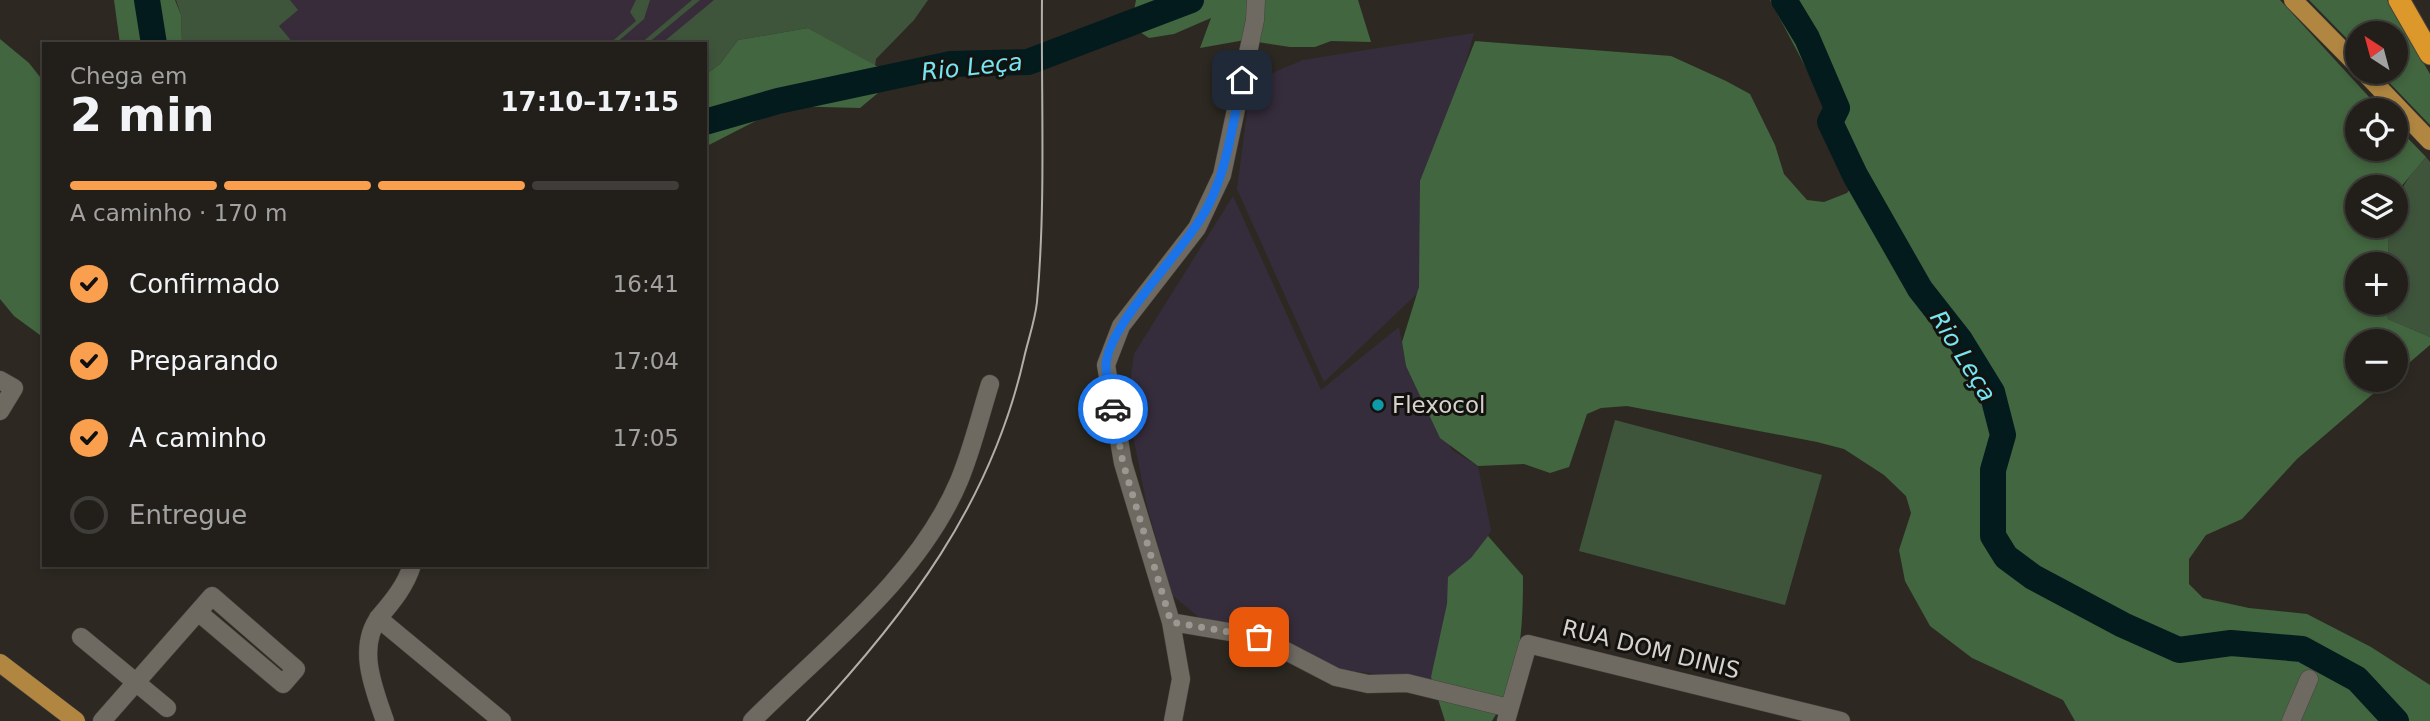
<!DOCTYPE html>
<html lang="pt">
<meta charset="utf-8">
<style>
body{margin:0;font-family:"DejaVu Sans",sans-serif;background:#2a2723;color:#f1f3f6;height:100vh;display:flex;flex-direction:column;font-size:26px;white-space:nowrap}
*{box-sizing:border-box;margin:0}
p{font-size:23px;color:#a2a2a2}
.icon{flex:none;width:38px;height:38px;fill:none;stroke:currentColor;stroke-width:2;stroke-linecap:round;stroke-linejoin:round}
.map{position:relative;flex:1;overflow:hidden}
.sheet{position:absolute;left:42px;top:42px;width:665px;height:525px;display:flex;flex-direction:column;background:#221f1a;border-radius:0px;box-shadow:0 4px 10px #0003,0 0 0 2px #3f3d39}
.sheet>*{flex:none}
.needle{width:46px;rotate:324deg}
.tools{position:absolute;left:2345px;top:21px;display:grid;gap:14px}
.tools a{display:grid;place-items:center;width:63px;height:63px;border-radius:50%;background:#221f1a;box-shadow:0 4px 10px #0003,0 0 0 2px #3f3d39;font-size:35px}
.pin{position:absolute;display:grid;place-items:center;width:60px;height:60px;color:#fff;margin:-30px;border-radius:14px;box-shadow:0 4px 10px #0006}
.courier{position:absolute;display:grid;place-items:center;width:70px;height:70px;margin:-35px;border:5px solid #1a73e8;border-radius:50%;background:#fff;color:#222;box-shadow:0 2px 9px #0007}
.headline em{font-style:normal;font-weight:800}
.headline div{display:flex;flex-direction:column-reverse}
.headline{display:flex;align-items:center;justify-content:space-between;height:119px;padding:0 28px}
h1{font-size:46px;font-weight:800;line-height:52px}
.bar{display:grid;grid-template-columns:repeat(4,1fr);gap:10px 7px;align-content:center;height:84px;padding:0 28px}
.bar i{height:9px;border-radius:5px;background:#3f3d39}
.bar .current{background:#f99f4d}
.bar p{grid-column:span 4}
ol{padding:0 28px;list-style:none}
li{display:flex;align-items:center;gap:21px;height:77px}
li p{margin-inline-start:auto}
li .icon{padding:7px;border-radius:50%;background:#f99f4d;color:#111;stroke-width:4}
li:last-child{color:#a2a2a2}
li i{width:38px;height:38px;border:4px solid #3f3d39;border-radius:50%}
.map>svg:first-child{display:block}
.commercial{fill:#382c3a}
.industrial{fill:#362d3c}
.green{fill:#3e553c}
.forest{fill:#42663f}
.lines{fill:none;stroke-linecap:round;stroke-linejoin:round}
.river{stroke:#041b1e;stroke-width:26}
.minor-casing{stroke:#47443e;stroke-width:19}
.major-casing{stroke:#47443e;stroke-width:19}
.highway-casing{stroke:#47443e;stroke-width:23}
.minor{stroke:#6e6a62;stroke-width:18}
.major{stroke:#b08641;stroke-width:18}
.highway{stroke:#dc982b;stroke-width:21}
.tram{stroke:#b2afab;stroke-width:2}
.done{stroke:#9b9892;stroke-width:7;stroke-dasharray:0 12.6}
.route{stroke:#1a73e8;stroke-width:9}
.culture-dot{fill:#0f9aa8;stroke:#14120f;stroke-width:2.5}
.labels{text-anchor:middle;stroke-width:6;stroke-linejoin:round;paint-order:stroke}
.poi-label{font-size:23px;fill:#d6d3cf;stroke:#14120f;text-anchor:start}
.street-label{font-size:23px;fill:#d6d3cf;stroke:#14120f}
.water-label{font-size:24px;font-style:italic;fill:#75e5f1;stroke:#14120f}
</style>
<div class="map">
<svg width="2430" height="721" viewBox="0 0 2430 721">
<rect width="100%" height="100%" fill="#2d2922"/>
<path class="commercial" d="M241,0h517l-55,44h-446z"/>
<path class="industrial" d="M1474,33l-47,169 -3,85 -100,95 -87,-193 14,-107 52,-22z
M1233,196l88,194 78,-63 7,39 46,84 26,16 13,64 -3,6 14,154 -166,-21 -135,-50 -29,-24 -25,-89 -20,-101 7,-51z"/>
<path class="green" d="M176,0h114l8,10 -19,16 15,18h-112l-1,-29z
M636,0h14l-6,19 -29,25h-6l27,-23 -6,-9z
M692,0h8l-53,44h-7z
M714,0h214l-14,20 -38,39 -1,7 -67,-38 -70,12 -18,24 -15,11v-31h-44z
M2426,157l4,5v175l-42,-18 -9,-13 1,-3h16v-39h-8l1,-37 7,-1c0,-36 8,-43 30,-69z
M1615,420l207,55 -37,130 -206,-54z"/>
<path class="forest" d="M114,0h61l6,15 1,29h-62z
M1136,0h222l13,42 -40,-1 -16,6h-25l-45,-7 -45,8 11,-30 -37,16 -25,4 -18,-12z
M1770,0h510l101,110h-24v39h39v-23l30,31 -26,31 -4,15v-16h-39v39h32l-1,38h-31v39h23l8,16 42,18v8l-34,29v-33h-39v39h32l-92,79 -55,60 -36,16 -17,24v25l14,14 46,10 58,6 64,33 59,38v36h-355l-12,-21 -91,-42 -42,-32 -25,-45 -6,-31 12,-37 -5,-17 -22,-21 -40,-26 -27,-7 -190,-36 -26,2 -14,6 -18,53 -19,6 -26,-9 -46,2 -38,-28 -34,-72 -4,-24 17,-55 1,-106 55,-140 196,15 55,25 24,13 25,51 9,29 23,26 17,2 23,-9 18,-24 -31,-57 -10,-10z
M2309,0h78l43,74v51l-51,-53h17v-39h-39v16z
M808,28l72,40 4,20 -24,20 -75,-2 -80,41v-72l15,-11 18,-24z
M0,39l29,24 15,19v256l-30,-22 -14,-17z
M1488,536l35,40c0,52 -2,101 -31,145h-47l-14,-44 16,-73 1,-27 23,-19z"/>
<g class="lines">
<path class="river" d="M147,0l7,44
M1784,0l23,38 30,70 -7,14 25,53 65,114 40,51 32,52 11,43 -10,35v66l13,21 27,20 90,48 56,25 52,-7 71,6 55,30 39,42
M705,122l73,-21 173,-37 77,-2 163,-62"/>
<defs>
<path id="minor" d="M0,380l14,8 -14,23
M378,618l124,103
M1171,622l88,15 77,40 32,7 39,-1 102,25
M81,637l86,71
M102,721l110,-125 84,73 -13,15 -85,-72
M385,721c-11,-32 -29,-74 -5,-105 13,-15 26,-31 32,-51
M752,721c72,-72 166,-143 207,-240 13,-31 21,-65 31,-97
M1173,721l8,-42 -10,-57 -48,-159 -17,-98 15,-39 76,-98 25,-53 33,-155 1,-20
M1506,721l22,-77 313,77
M2291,721l18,-42"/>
<path id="major" d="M2293,0l64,65
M2364,72l66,69
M0,663l76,58"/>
<path id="highway" d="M2399,0l31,54"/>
</defs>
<use href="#minor" class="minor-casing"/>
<use href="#major" class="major-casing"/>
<use href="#highway" class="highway-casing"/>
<use href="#minor" class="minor"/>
<use href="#major" class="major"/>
<use href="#highway" class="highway"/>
<path class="tram" d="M807,721c100,-107 184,-217 217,-363 4,-18 11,-37 13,-56 9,-100 4,-202 5,-302"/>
</g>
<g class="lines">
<path class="done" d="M1113,409l10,54 48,159 88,15"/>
<path class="route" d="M1113,409c-2,-14 -7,-29 -7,-43 1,-42 82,-118 103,-162 19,-38 24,-83 33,-124"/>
</g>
<circle class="culture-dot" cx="1378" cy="405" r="7"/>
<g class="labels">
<g class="poi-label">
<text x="1392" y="413">Flexocol</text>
</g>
<g class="street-label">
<text transform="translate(1651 649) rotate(14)" y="8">RUA DOM DINIS</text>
</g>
<g class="water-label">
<text transform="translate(972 67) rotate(-6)" y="8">Rio Leça</text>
<text transform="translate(1963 356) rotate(58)" y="8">Rio Leça</text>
</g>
</g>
</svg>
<div class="tools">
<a><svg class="needle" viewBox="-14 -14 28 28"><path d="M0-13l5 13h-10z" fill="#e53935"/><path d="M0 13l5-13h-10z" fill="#a2a2a2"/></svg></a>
<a><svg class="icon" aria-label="locate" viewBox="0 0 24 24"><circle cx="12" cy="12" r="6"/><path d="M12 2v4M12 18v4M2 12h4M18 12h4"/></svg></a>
<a><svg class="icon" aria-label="layers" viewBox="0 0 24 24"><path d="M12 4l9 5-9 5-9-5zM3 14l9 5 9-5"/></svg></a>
<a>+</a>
<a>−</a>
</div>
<div class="pin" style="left:1259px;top:637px;background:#ea580c"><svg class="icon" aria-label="bag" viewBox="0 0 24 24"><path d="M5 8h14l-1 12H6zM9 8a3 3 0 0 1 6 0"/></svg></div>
<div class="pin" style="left:1242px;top:80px;background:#1f2937"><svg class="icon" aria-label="home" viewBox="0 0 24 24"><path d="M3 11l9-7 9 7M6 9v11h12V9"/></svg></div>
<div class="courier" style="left:1113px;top:409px"><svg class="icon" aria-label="car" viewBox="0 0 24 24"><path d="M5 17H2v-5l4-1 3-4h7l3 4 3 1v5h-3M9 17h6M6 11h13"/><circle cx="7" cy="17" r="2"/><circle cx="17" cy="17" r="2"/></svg></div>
<section class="sheet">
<div class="headline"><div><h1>2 min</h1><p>Chega em</p></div><em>17:10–17:15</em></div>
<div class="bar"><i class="current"></i><i class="current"></i><i class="current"></i><i></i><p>A caminho · 170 m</p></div>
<ol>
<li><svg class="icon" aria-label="check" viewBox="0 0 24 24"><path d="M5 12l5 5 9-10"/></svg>Confirmado<p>16:41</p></li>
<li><svg class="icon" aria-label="check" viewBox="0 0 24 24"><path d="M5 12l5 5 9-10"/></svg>Preparando<p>17:04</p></li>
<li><svg class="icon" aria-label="check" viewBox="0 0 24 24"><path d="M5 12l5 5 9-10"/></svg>A caminho<p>17:05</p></li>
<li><i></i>Entregue</li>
</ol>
</section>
</div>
